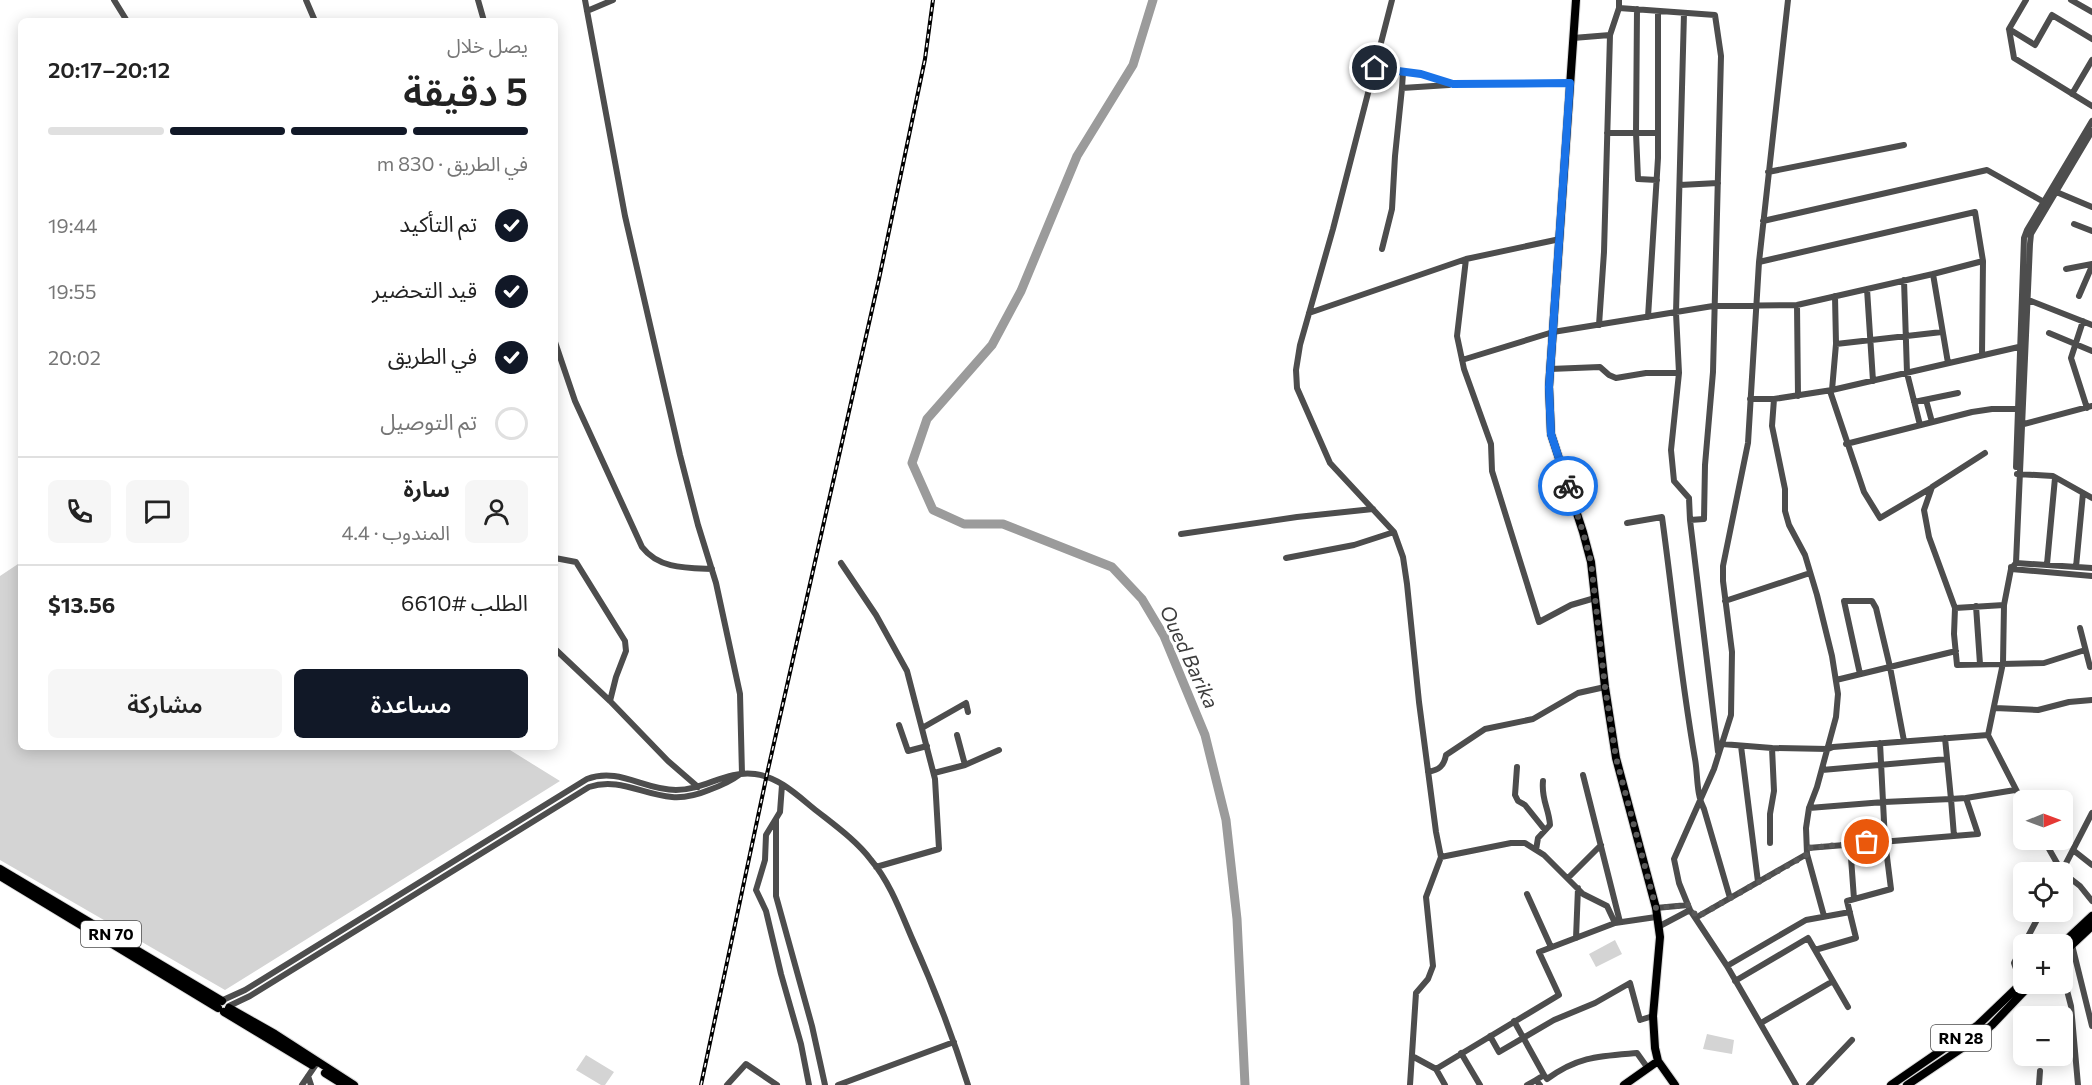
<!DOCTYPE html>
<html lang="ar">
<meta charset="utf-8">
<style>
body{margin:0;font-family:Commissioner,"Noto Sans Arabic",sans-serif;background:#f6f6f6;color:#222;direction:rtl;height:100vh;display:flex;flex-direction:column;font-size:22px;white-space:nowrap}
*{box-sizing:border-box;margin:0}
p{font-size:20px;color:#767676}
.icon{flex:none;width:33px;height:33px;fill:none;stroke:currentColor;stroke-width:2;stroke-linecap:round;stroke-linejoin:round}
.map{position:relative;flex:1;overflow:hidden;direction:ltr}
.panel{position:absolute;left:18px;top:18px;width:540px;height:732px;display:flex;flex-direction:column;background:#fff;border-radius:9px;box-shadow:0 3px 15px #0003;direction:rtl}
.panel>*{flex:none}
.needle{width:39px;rotate:89deg}
.controls{position:absolute;left:2013px;top:790px;display:grid;gap:12px}
.controls a{display:grid;place-items:center;width:60px;height:60px;border-radius:9px;background:#fff;box-shadow:0 3px 15px #0003;font-size:30px}
.pin{position:absolute;display:grid;place-items:center;width:51px;height:51px;color:#fff;margin:-26px;border:3px solid #fff;border-radius:50%;box-shadow:0 2px 6px #0007}
.courier{position:absolute;display:grid;place-items:center;width:60px;height:60px;margin:-30px;border:4px solid #1a73e8;border-radius:50%;background:#fff;color:#222;box-shadow:0 2px 8px #0007}
.summary em{font-style:normal;font-weight:600}
.summary div{display:flex;flex-direction:column-reverse}
.summary{display:flex;align-items:center;justify-content:space-between;height:102px;padding:0 30px}
h1{font-size:39px;font-weight:600;line-height:45px}
.bar{display:grid;grid-template-columns:repeat(4,1fr);gap:9px 6px;align-content:center;height:72px;padding:0 30px}
.bar i{height:8px;border-radius:4px;background:#e0e0e0}
.bar .active{background:#111827}
.bar p{grid-column:span 4}
.line{display:flex;align-items:center;gap:15px;padding:0 30px;border-top:2px solid #e0e0e0}
.line div{flex:1}
.round{display:grid;place-items:center;flex:none;width:63px;height:63px;border-radius:9px;background:#f6f6f6}
ol{padding:0 30px;list-style:none}
li{display:flex;align-items:center;gap:18px;height:66px}
li p{margin-inline-start:auto}
li .icon{padding:6px;border-radius:50%;background:#111827;color:#fff;stroke-width:4}
li:last-child{color:#767676}
li i{width:33px;height:33px;border:3px solid #e0e0e0;border-radius:50%}
.action{display:flex;gap:12px;margin-top:auto;padding:12px 30px}
.action a{flex:1;height:69px;border-radius:9px;background:#111827;color:#fff;font-size:24px;font-weight:600;line-height:69px;text-align:center}
.action a+a{background:#f6f6f6;color:#222}
.map>svg:first-child{display:block}
.green{fill:#d4d4d4}
.lines{fill:none;stroke-linecap:round;stroke-linejoin:round}
.river{stroke:#9b9b9b;stroke-width:9}
.major-casing{stroke:#dbdbdb;stroke-width:10}
.minor{stroke:#4d4d4d;stroke-width:6}
.major{stroke:#000;stroke-width:8}
.rail-casing{stroke:#000;stroke-width:4}
.rail{stroke:#fff;stroke-width:1.5;stroke-dasharray:4.5;stroke-linecap:butt}
.done{stroke:#595959;stroke-width:6;stroke-dasharray:0 10.8}
.route{stroke:#1a73e8;stroke-width:8}
.labels{text-anchor:middle;stroke-width:6;stroke-linejoin:round;paint-order:stroke}
.shield{fill:#fff;stroke:#4c4c4c;stroke-width:1.5}
.shield-label{font-size:16px;font-weight:bold;fill:#000}
.water-label{font-size:20px;font-style:italic;fill:#3c3c3c;stroke:#fff}
</style>
<div class="map">
<svg width="2092" height="1085" viewBox="0 0 2092 1085">
<rect width="100%" height="100%" fill="#fff"/>
<path class="green" d="M21,562v185h484l55,34 -335,209 -225,-130v-284z
M1615,940l7,14 -26,13 -7,-13z
M1707,1034l27,6 -2,14 -29,-5z
M586,1055l28,17 -9,13h-4l-25,-15z"/>
<g class="lines">
<path class="river" d="M1153,0l-20,65 -56,91 -56,135 -29,54 -65,74 -15,44 21,47 31,14h39l109,43 30,32 22,37 41,99 21,85 11,99 8,166"/>
<defs>
<path id="major" d="M1576,0l-27,387 2,47 32,98 8,30 14,125 11,71 40,150 4,29 -7,79 2,32 3,13 17,24
M0,869l222,132
M0,876l218,132
M2061,945l31,-29
M2062,954l30,-28
M229,1008l46,26 79,51
M224,1012l88,53
M325,1073l19,12
M1624,1085l34,-24
M1891,1085l87,-60 46,-44
M1907,1085l67,-45 18,-15 39,-41"/>
</defs>
<use href="#major" class="major-casing"/>
<path class="minor" d="M114,0l13,21
M306,0l9,21
M478,0l6,21
M585,0l40,216 55,239 18,70 18,58 24,111 2,80
M1392,0l-59,229 -33,116 -4,25 1,18 33,75 64,69 9,25 4,27 12,118 17,130 5,25
M1619,0v8l96,7 6,41 -8,316 -8,93 -1,54 -14,1 28,232
M1788,0l-29,262 -11,181 -25,123v15l9,71 -1,63 -17,54 -40,90 5,24 11,27 37,56 69,119
M2026,0l-17,29 5,29 78,48
M2071,0l21,12
M1637,9l-1,124 2,46 19,1
M587,11l26,-11
M1684,13l-8,300 3,60 -8,77 3,31 15,17 1,22
M2009,29l26,16 17,-30 40,24
M1573,38l37,-3
M1375,68l46,6 32,10 117,-1
M1403,72l-1,16 47,-3
M2072,94l20,-34
M1607,133h51
M1768,172l136,-27
M1680,185l38,-2
M2054,191l38,16
M1763,221l224,-51 57,32
M2074,224l18,7
M1382,249l10,-40 3,-53 7,-68
M1466,259l-9,77 7,33 27,75 1,27 47,151 32,-17 24,-7
M1759,262l216,-50 8,49 -1,94
M2066,269l26,-5
M1933,274l50,-13
M1904,280l3,93 13,52
M1867,289l6,92
M2079,296l13,-30
M2026,299l66,26
M1797,305l1,91
M1309,313l157,-54 94,-20
M1648,317l10,-159v-147
M2083,321l-12,37 16,50
M1599,325l5,-73 6,-217 9,-27
M2049,333l43,18
M555,342l20,59 67,146c17,22 44,21 70,22
M1836,344l106,-12
M1462,360l91,-28 160,-26 84,-1 136,-31 15,89
M1550,369l50,-2 9,8 7,3 30,-5h33
M1832,390l4,-46 -1,-48
M1830,391l34,101 16,26 51,-30
M1750,399h24l58,-9 191,-44
M1774,399l-2,27 13,63v22l4,14 16,30 12,40 15,61 6,38 -2,23 -19,70 -8,21 -3,20 1,26 17,62
M1926,400l6,22
M1914,402l44,-9
M2020,425l72,-19
M1846,444l126,-32 20,-3h25
M1985,453l-53,34 -8,23 5,27 26,71 -1,26 3,31 87,-2 41,-13
M2016,467l8,-229 3,-8 65,-109
M2017,474l36,2 39,22
M1627,523l35,-6c11,81 19,162 33,242 3,16 1,35 9,50l26,89
M1181,534l116,-17 76,-8
M555,558l21,4 49,79 1,10 -10,26 -6,24
M1286,558l68,-13 40,-13
M841,563l35,52 31,56 28,108 4,70 -63,18
M2016,563l76,5
M2047,564l8,-86
M2011,567v2l81,7
M2076,567l7,-74
M1725,601l85,-28
M1976,606l4,58
M1955,608l49,-3
M2080,628l10,39 2,-1
M555,649l55,52 58,60 30,26
M1860,674l-16,-73h28l4,7 14,59 14,74
M1836,680l120,-29
M1995,708l43,2 31,-8 23,-2
M899,725l9,26 19,-5
M922,728l44,-25 2,9
M957,735l8,30
M1722,744l50,4 2,43 -4,23v29
M1741,746l17,136
M1772,748l56,1 5,-2 155,-12
M1517,767l-2,28 3,6 7,4 20,25
M1822,770l125,-11
M1428,772c11,-2 16,-6 18,-17l39,-26 48,-10 45,-26 27,-6
M934,773l31,-8 34,-15
M1583,775l37,147
M782,785l-2,27 -14,23 -1,25 -9,30 10,21 15,63 20,70 8,41
M1966,798l49,-8
M2024,805l-36,-70 15,-72 1,-58 7,-36 5,-6 14,-319 1,-10 61,-103
M1809,808l75,-6 67,-3 -6,-61
M776,819v77l36,130 13,59
M2044,840l18,32 18,14 12,15
M1850,844l4,55
M1808,848l170,-14 -12,-36 -15,1 3,37
M1536,850l2,-12 12,-13c-1,-17 -9,-25 -7,-44
M2073,850l19,15
M2061,873l31,-60
M1568,878l33,-33
M1527,894l24,53
M1656,908l32,-3
M1697,917l110,-63
M1658,927l32,-17
M1576,938l2,-50
M2072,945l20,81
M1815,950l41,-12 -9,-37 44,-12 -6,-48 -5,-98
M1727,966l79,-46 44,-8
M2062,971l9,35 7,79
M1735,981l73,-43 40,69
M2021,983l-7,-20 27,-51
M223,1000l22,-10 342,-211c32,-12 57,11 89,11 28,0 51,-20 79,-16 23,3 41,20 58,34 20,16 43,32 58,52 18,21 29,50 40,76 22,49 41,98 57,149
M229,1006l21,-10 339,-209c30,-10 54,8 83,10 13,1 25,-2 37,-7 11,-4 21,-8 30,-15
M1514,1021l30,54
M1761,1023l72,-42
M1490,1036l9,16 55,-32 41,-17 35,-20 10,37 13,-4
M1461,1053l19,32
M1412,1056l24,13 9,16
M1436,1069l123,-74 -20,-43 76,-29
M308,1076l3,9
M1536,1080l8,-5 3,4c31,-23 53,-23 90,-26l10,14
M302,1085l15,-22
M727,1085l19,-21 31,21
M838,1085l116,-43
M1410,1085l6,-92 12,-14 5,-13 -7,-69 15,-40 70,-14h14l19,12 39,39 24,12 8,17 41,-6
M1527,1085l9,-5 4,5
M1809,1085l43,-45
M2039,1085l1,-14"/>
<use href="#major" class="major"/>
<defs>
<path id="rail" d="M701,1085l66,-311 112,-495 46,-220 8,-59"/>
</defs>
<use href="#rail" class="rail-casing"/>
<use href="#rail" class="rail"/>
</g>
<g class="lines">
<path class="done" d="M1568,486l15,46 8,30 14,125 11,71 40,150 32,-3 9,12 111,-63v-6l59,-6"/>
<path class="route" d="M1375,68l46,6 32,10 117,-1 -21,304 2,47 17,52"/>
</g>
<g class="labels">
<g class="shield">
<rect x="81" y="921" width="60" height="26" rx="4.5"/>
<rect x="1931" y="1025" width="60" height="26" rx="4.5"/>
</g>
<g class="shield-label">
<text x="111" y="940">RN 70</text>
<text x="1961" y="1044">RN 28</text>
</g>
<g class="water-label">
<text transform="translate(1189 657) rotate(65)" y="7">Oued Barika</text>
</g>
</g>
</svg>
<div class="controls">
<a><svg class="needle" viewBox="-14 -14 28 28"><path d="M0-13l5 13h-10z" fill="#e53935"/><path d="M0 13l5-13h-10z" fill="#767676"/></svg></a>
<a><svg class="icon" aria-label="locate" viewBox="0 0 24 24"><circle cx="12" cy="12" r="6"/><path d="M12 2v4M12 18v4M2 12h4M18 12h4"/></svg></a>
<a>+</a>
<a>−</a>
</div>
<div class="pin" style="left:1867px;top:842px;background:#ea580c"><svg class="icon" aria-label="bag" viewBox="0 0 24 24"><path d="M5 8h14l-1 12H6zM9 8a3 3 0 0 1 6 0"/></svg></div>
<div class="pin" style="left:1375px;top:68px;background:#1f2937"><svg class="icon" aria-label="home" viewBox="0 0 24 24"><path d="M3 11l9-7 9 7M6 9v11h12V9"/></svg></div>
<div class="courier" style="left:1568px;top:486px"><svg class="icon" aria-label="bike" viewBox="0 0 24 24"><circle cx="6" cy="16" r="4"/><circle cx="18" cy="16" r="4"/><path d="M6 16l4-8h5l3 8M10 8l3 8H6M13 5h3"/></svg></div>
<section class="panel">
<div class="summary"><div><h1>5 دقيقة</h1><p>يصل خلال</p></div><em>20:12–20:17</em></div>
<div class="bar"><i class="active"></i><i class="active"></i><i class="active"></i><i></i><p>في الطريق · 830 m</p></div>
<ol>
<li><svg class="icon" aria-label="check" viewBox="0 0 24 24"><path d="M5 12l5 5 9-10"/></svg>تم التأكيد<p>19:44</p></li>
<li><svg class="icon" aria-label="check" viewBox="0 0 24 24"><path d="M5 12l5 5 9-10"/></svg>قيد التحضير<p>19:55</p></li>
<li><svg class="icon" aria-label="check" viewBox="0 0 24 24"><path d="M5 12l5 5 9-10"/></svg>في الطريق<p>20:02</p></li>
<li><i></i>تم التوصيل</li>
</ol>
<div class="line" style="height:108px"><a class="round"><svg class="icon" aria-label="person" viewBox="0 0 24 24"><circle cx="12" cy="8" r="4"/><path d="M4 21q1-7 8-7t8 7"/></svg></a><div><b>سارة</b><p>المندوب · 4.4</p></div><a class="round"><svg class="icon" aria-label="chat" viewBox="0 0 24 24"><path d="M4 5h16v11H9l-5 4z"/></svg></a><a class="round"><svg class="icon" aria-label="phone" viewBox="0 0 24 24"><path d="M5 4h4l2 5-3 2q2 4 5 5l2-3 5 2v4C11 20 4 13 5 4z"/></svg></a></div>
<div class="line" style="height:78px"><div>الطلب #6610</div><b>$13.56</b></div>
<div class="action"><a>مساعدة</a><a>مشاركة</a></div>
</section>
</div>
